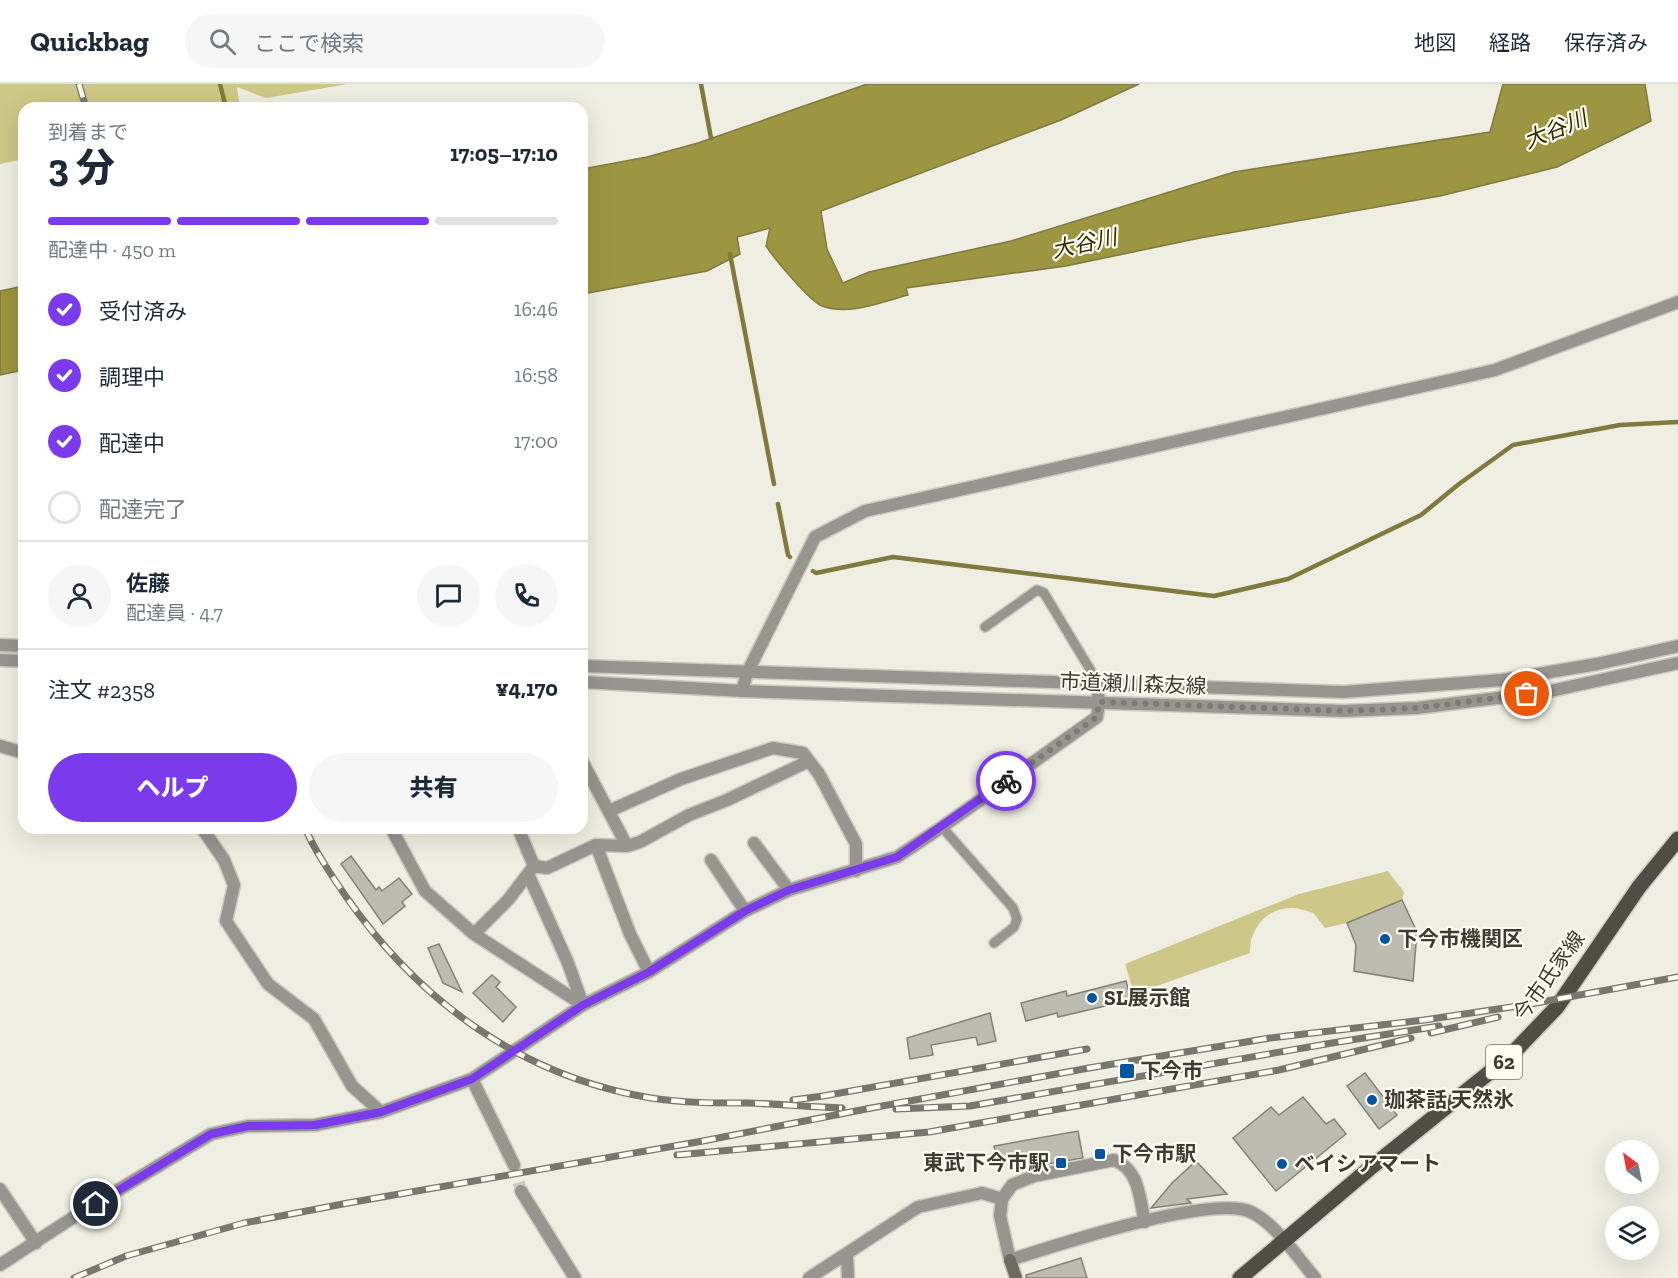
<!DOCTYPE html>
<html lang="ja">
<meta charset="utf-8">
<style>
body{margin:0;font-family:"Zilla Slab","Noto Sans JP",serif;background:#f6f6f7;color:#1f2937;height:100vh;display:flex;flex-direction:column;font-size:22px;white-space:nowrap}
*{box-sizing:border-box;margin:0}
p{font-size:20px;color:#747a83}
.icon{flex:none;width:33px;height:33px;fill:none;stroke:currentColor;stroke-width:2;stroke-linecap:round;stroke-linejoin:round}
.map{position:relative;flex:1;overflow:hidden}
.sheet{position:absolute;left:18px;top:18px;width:570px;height:732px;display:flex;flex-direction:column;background:#fff;border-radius:18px;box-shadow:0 6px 24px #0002}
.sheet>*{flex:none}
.needle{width:39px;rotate:328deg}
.buttons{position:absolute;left:1605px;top:1056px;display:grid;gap:12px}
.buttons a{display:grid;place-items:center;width:54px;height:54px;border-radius:50%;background:#fff;box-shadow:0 6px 24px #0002;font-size:30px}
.pin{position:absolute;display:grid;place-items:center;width:51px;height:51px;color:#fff;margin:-26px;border:3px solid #fff;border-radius:50%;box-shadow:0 2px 6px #0007}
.courier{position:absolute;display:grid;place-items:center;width:60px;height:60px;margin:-30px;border:4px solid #7c3aed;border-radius:50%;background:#fff;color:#222;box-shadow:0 2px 8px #0007}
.head em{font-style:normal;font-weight:800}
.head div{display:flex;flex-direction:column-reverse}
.head{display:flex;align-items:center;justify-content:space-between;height:102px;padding:0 30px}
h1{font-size:39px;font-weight:800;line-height:45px}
.bar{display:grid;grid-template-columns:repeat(4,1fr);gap:9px 6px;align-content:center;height:72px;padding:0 30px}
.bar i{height:8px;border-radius:4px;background:#e0e1e3}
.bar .selected{background:#7c3aed}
.bar p{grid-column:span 4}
.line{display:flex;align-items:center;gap:15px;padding:0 30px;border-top:2px solid #e0e1e3}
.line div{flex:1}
.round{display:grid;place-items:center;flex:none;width:63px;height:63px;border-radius:32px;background:#f6f6f7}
ol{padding:0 30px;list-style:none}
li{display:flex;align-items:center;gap:18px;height:66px}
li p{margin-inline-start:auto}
li .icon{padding:6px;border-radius:50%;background:#7c3aed;color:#fff;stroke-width:4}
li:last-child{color:#747a83}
li i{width:33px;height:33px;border:3px solid #e0e1e3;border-radius:50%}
.action{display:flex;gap:12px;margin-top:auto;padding:12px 30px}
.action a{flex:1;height:69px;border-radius:36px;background:#7c3aed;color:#fff;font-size:24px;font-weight:800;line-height:69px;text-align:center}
.action a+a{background:#f6f6f7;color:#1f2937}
header{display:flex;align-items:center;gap:36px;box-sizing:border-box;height:84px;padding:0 30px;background:#fff;border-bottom:2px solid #e0e1e3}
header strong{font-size:28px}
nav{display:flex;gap:33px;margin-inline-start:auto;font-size:21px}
.search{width:420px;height:54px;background:#f6f6f7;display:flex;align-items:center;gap:15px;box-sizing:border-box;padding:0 21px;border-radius:33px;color:#747a83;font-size:22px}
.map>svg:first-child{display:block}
.green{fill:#cdc887}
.water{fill:#9c9541;stroke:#7f7a3e;stroke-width:1.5}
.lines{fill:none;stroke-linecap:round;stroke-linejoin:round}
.stream{stroke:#7f7a3e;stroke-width:4.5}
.building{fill:#bcbcb0;stroke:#818176;stroke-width:1.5}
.minor-tunnel{stroke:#cbcac0;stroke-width:12;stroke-dasharray:12 6;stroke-linecap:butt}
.service-casing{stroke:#cbcac0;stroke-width:12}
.minor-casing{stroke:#cbcac0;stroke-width:15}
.tertiary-casing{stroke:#cbcac0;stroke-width:15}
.secondary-casing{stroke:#cbcac0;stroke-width:15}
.primary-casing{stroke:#cbcac0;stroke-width:18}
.service{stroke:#969590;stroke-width:9}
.minor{stroke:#969590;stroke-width:12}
.tertiary{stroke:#969590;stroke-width:12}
.secondary{stroke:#6c6c64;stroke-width:12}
.primary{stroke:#4f4e46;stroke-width:15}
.rail-casing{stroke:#77776f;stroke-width:7}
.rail{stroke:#fcfcf0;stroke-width:4.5;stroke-dasharray:14;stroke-linecap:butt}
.done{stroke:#7b7a73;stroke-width:6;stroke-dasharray:0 10.8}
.route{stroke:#7c3aed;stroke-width:8}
.poi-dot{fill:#0454a2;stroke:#fcfcf0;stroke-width:2}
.labels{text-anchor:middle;stroke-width:4.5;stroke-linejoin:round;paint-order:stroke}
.shield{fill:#fcfcf0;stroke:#76766e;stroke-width:1.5}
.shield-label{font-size:20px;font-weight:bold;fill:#3c3c37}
.street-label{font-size:21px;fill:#3c3c37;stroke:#fcfcf0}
.poi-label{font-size:21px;font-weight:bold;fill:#3c3c37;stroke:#fcfcf0;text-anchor:start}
.water-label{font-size:22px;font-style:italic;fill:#312e08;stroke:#fcfcf0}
</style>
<header>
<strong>Quickbag</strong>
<div class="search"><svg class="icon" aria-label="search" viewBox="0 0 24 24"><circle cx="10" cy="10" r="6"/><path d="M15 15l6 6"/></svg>ここで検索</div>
<nav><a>地図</a><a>経路</a><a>保存済み</a></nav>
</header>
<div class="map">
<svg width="1678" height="1194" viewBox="0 0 1678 1194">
<rect width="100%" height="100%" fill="#efeee2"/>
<path class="green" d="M0,0h348l-82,14 -29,-11 3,21h-216v51l-24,5z
M1388,787l16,21 -2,8 -55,23 -22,5c-4,-5 -8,-11 -12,-15 -2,-1 -7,-2 -9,-3 -29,-9 -55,13 -54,43l-116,41 -9,-30 174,-70z"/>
<path class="water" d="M867,0h272l-78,36 -240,91 6,38 16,34 26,-11 142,-31 223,-69 256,-40 13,-48h142l6,37 -94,46 -117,29 -240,42 -134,28 -160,22 2,7c-27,7 -59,21 -86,11 -13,-5 -48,-48 -56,-60l4,-18 -33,9 3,17 -33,17 -125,23v-125l65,-12 51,-14z
M24,202v84l-24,5v-84z"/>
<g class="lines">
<path class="stream" d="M220,0l6,24
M701,0l10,54
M730,170l44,230
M778,420l10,51 2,2
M813,487l3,2 77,-16 321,39 74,-17 133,-64 38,-31 54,-39 107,-20 58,-3"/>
</g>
<path class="building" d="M351,772l25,34 3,-3 3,4 17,-13 13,16 -10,8 3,4 -22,18 -42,-60z
M1402,816l15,32 -4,49 -59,-10 2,-26 -9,-22z
M439,860l23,48 -19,-9 -15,-35z
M492,891l8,7 -4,5 20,20 -13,15 -30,-29z
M1126,897l5,19 -73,17 -1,-4 -31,8 -5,-18 45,-12 1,5z
M990,929l6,28 -18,4 -2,-8 -45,8 2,10 -23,4 -3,-21z
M1365,989l32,42 -18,14 -32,-43z
M1303,1013l23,27 8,-5 12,15 -70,57 -43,-53 38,-31 8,8z
M1078,1047l5,27 -71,12 -2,-12 -13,3 -3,-15z
M1196,1077l31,33 -40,5 4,4 -40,5 21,-25z
M1081,1174l6,20h-61v-3z"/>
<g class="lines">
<path class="minor-tunnel" d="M514,1081l7,26"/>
<defs>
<path id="service" d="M985,543l52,-37 7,3 47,78 6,14
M942,743l71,81 4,11 -3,8 -20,16"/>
<path id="minor" d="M742,607l5,-18 68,-136 50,-26 630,-141 183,-68
M0,662l24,7
M582,677l45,85
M609,727l72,-32 92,-31 30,5 16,21 37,70v27
M202,744l22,32 10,25 -8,36 42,63 46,35 38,67 29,26
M391,744l34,63 49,43 109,71
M754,759l35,47
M596,761l34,89 19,38
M711,776l34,51
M534,782l13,2 49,-23 31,1 13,-4 49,-27 38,-15 82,-39
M528,790l40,89 15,42
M474,850l34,-34 26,-34 -16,-38
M472,995l42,86
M0,1105l36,54
M521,1107l54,87
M847,1171l1,23
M0,1181l77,-50 134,-81 37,-8 67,-1 66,-13 91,-33 111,-74 66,-33 96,-61 44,-21 108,-33 45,-30 155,-110 2,-15 -2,-17
M809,1194l109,-71 64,-14 20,6"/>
<path id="tertiary" d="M0,561l24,1
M0,576l24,1
M582,582l761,26 159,-12 95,-16 81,-18
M582,598l160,9 602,20 73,-3 129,-16 132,-29
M1145,1138c-6,-24 -5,-52 -31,-62l-80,16 -22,9 -10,14 -2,17 10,44c46,-15 202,-66 241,-48 24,11 47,46 64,66"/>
<path id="secondary" d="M1010,1176l6,18"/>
<path id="primary" d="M1240,1194l129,-109 141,-113 47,-49 82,-120 39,-48"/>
</defs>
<use href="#service" class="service-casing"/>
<use href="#minor" class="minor-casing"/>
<use href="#tertiary" class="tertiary-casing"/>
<use href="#secondary" class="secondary-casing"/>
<use href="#primary" class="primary-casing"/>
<use href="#service" class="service"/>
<use href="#minor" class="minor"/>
<use href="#tertiary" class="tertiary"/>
<use href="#secondary" class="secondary"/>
<use href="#primary" class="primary"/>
<defs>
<path id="rail" d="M79,0l7,24
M305,744c11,25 27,48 42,70 74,105 176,179 304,200 32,5 64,5 96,5 32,1 64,4 95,5
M1431,949l67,-16
M793,1016l30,-4 264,-47
M896,1025l74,-3 362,-63 107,-17
M677,1071l252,-23 350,-62 132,-32
M74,1194l52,-22 118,-33 104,-20 355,-62 163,-32 223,-41 181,-30 154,-18 101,-15 153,-28"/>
</defs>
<use href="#rail" class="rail-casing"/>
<use href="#rail" class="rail"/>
</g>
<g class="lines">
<path class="done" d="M1006,697l91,-64 2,-15 245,9 73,-3 110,-14"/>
<path class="route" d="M96,1120l115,-70 37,-8 67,-1 66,-13 91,-33 111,-74 66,-33 96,-61 44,-21 108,-33 109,-76"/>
</g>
<g class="poi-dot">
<circle cx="1385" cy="855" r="6"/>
<circle cx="1092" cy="914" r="6"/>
<rect x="1119" y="979" width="16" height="16" rx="3"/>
<circle cx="1372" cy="1016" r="6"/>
<rect x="1094" y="1064" width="12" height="12" rx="3"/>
<rect x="1055" y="1073" width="12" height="12" rx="3"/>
<circle cx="1282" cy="1080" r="6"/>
</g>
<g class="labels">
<rect class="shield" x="1486" y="961" width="36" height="34" rx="4.5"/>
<g class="shield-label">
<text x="1504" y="985">62</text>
</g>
<g class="street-label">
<text transform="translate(1133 600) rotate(2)" y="7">市道瀬川森友線</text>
<text transform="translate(1549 892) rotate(-54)" y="7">今市氏家線</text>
</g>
<g class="poi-label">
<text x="1397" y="862">下今市機関区</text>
<text x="1104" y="921">SL展示館</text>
<text x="1140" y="994">下今市</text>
<text x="1384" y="1023">珈茶話 天然氷</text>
<text x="1112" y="1077">下今市駅</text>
<text x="1049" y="1086" text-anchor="end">東武下今市駅</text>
<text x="1294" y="1087">ベイシアマート</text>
</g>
<g class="water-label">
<text transform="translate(1555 45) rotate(-22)" y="8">大谷川</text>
<text transform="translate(1084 159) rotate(-12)" y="8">大谷川</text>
</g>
</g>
</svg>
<div class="buttons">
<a><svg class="needle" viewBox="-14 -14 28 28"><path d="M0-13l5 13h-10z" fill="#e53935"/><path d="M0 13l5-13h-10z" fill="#747a83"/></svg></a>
<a><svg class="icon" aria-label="layers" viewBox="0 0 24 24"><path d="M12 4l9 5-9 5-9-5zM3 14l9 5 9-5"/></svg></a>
</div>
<div class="pin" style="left:1527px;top:610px;background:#ea580c"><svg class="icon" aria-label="bag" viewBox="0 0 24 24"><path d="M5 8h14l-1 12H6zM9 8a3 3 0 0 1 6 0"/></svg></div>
<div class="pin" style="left:96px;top:1120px;background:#1f2937"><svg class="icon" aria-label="home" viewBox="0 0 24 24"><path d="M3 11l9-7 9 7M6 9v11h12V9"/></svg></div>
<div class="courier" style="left:1006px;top:697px"><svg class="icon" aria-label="bike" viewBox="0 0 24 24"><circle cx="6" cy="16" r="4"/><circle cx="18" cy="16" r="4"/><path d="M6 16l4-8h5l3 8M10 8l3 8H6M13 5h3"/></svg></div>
<section class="sheet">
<div class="head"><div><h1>3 分</h1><p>到着まで</p></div><em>17:05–17:10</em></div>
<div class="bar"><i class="selected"></i><i class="selected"></i><i class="selected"></i><i></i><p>配達中 · 450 m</p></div>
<ol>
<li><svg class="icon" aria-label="check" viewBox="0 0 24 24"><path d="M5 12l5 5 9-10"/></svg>受付済み<p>16:46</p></li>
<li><svg class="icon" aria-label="check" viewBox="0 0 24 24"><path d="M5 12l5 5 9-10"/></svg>調理中<p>16:58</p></li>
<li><svg class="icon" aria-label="check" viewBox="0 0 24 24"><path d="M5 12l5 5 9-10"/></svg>配達中<p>17:00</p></li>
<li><i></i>配達完了</li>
</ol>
<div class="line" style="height:108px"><a class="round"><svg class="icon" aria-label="person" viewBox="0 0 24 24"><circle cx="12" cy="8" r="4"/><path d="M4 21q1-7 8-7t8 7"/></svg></a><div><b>佐藤</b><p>配達員 · 4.7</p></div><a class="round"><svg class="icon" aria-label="chat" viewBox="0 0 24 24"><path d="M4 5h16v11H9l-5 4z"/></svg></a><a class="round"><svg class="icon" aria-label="phone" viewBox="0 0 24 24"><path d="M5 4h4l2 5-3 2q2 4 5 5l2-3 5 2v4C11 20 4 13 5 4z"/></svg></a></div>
<div class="line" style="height:78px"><div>注文 #2358</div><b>¥4,170</b></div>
<div class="action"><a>ヘルプ</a><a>共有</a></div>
</section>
</div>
